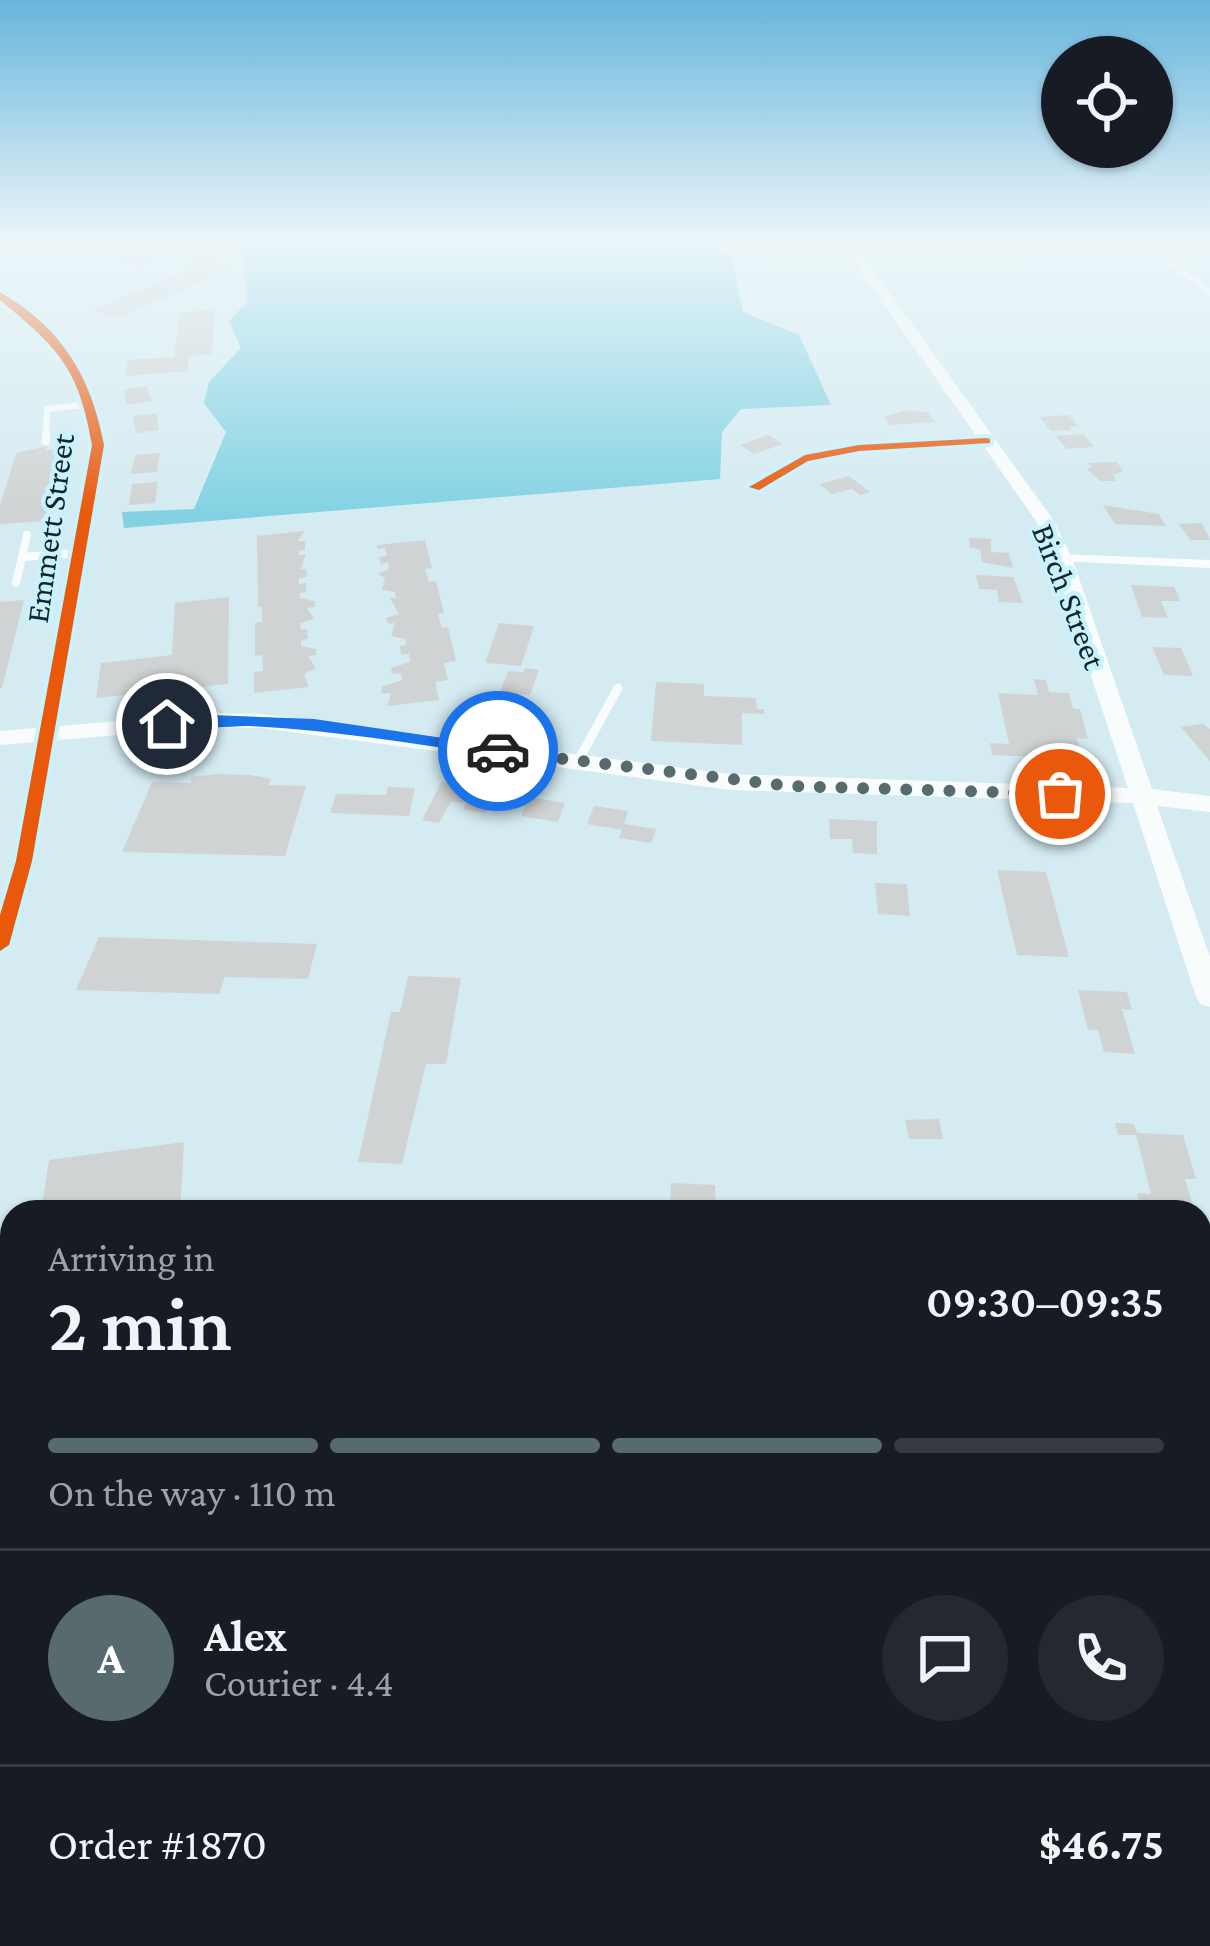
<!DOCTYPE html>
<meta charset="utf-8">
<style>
body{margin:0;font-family:"Crimson Pro",serif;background:#242831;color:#f1f3f6;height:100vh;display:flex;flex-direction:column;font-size:45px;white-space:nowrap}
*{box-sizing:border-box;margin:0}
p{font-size:39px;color:#9ea1a6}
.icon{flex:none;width:66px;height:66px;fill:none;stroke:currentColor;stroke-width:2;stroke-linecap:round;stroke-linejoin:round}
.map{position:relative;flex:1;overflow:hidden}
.drawer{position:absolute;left:0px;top:1200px;width:1212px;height:747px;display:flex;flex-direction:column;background:#171b24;border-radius:36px 36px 0 0;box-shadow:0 3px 9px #0004}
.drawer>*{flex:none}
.tools{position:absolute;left:1041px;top:36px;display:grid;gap:24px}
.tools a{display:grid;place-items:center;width:132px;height:132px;border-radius:50%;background:#171b24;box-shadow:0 3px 9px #0004;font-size:60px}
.pin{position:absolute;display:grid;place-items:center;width:102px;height:102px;color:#fff;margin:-51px;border:6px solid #fff;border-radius:50%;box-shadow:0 3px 12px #0007}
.courier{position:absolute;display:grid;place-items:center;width:120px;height:120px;margin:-60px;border:9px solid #1a73e8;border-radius:50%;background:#fff;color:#222;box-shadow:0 3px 15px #0007}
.summary em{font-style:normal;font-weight:600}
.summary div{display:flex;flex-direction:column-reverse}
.summary{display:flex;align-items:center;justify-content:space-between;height:204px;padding:0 48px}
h1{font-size:78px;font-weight:600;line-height:90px}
.bar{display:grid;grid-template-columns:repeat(4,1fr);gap:18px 12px;align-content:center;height:144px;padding:0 48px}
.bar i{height:15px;border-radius:9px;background:#363941}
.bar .active{background:#576a6e}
.bar p{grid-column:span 4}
.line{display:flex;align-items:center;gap:30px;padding:0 48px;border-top:3px solid #363941}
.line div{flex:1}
.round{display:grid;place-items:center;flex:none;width:126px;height:126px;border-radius:63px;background:#242831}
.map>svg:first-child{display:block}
.forest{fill:#83d2e3}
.building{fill:#d0d3d4}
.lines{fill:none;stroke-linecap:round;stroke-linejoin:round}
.service-far2{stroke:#f9fcfd;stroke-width:6}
.service-far1{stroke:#f9fcfd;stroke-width:8}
.service{stroke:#f9fcfd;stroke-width:9}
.minor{fill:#f9fcfd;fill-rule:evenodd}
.secondary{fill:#f9fcfd;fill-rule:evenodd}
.cycleway-casing{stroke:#c8f2fd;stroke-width:8}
.cycleway{fill:#e8590c;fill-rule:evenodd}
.route{fill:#1a73e8}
.done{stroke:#576a6e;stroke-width:12;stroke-dasharray:0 21.6}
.labels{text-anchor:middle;stroke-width:9;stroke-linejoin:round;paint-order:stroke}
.far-street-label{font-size:33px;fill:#132428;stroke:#c8f2fd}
</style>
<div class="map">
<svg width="1210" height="1946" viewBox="0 0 1210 1946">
<rect width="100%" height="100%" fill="#d4ebf1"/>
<path class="forest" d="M240,239h452l39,17 12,56 56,23 32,70 -90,4 -19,23 -2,47 -596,49 -2,-16 72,-3 32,-77 -22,-29 5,-21 32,-34 -12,-27 19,-20z"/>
<path class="building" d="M155,244l22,6 16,-6 34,10 -17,7 24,7 -117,50 -25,-8 111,-46 -35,-10 -30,12 -22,-7z
M215,310l-3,44 -23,2 -2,15 -62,5 3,-16 46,-3 6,-45z
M147,386l5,15 -25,4 -4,-15z
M908,410l20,3 7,9 -45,3 -6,-9z
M156,413l3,17 -23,3 -3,-17z
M1069,415l9,11 -9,1 3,3 -21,1 -11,-14z
M1083,434l11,13 -27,2 -12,-13z
M768,435l15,9 -29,10 -14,-9z
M47,446l-1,4 18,-1 -18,72 -46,3v-18l16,-53z
M160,453l-3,19 -26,2 4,-19z
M1117,462l6,9 -10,4 3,6h-16l-14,-12 5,-1 -3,-5z
M849,476l21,16 -10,3 -8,-6 -20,5 -13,-10z
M158,482l-3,21 -26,2 3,-21z
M1103,505l56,9 7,12 -51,-2z
M1202,523l8,17h-20l-11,-16z
M304,531l-6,10h7v9l-6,1v4h7l-6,15 6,-1 1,8 -8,1v6l7,-1v9l-6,1v5l14,3 1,6 -8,1 7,11 -14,4 1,7 6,-1 1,10 -7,1v6l15,3v6l-8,1 8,12 -12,6 5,13 -55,6v-21l9,-1 -1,-16 -7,1v-33l7,-1v-15h-4l-1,-71z
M969,538l22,1v13l18,1 4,15 -31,-6 -2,-13 -10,-1z
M425,540l7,28 -7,1 4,13 7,-1 8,32 -6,1 4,14 6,-1 8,34 -12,2 4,17 -13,2 4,18 -52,6 4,-13 -9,1 -1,-7 21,-7 -1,-7 -9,1 -1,-6 19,-6 -1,-8 -8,1 -1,-9 6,-1 -1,-6 -14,-3 4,-13 -7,1 -2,-6 13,-4 -9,-16h6l-1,-6 -13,-2 3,-12 -7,-4 11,-5 -1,-6 -7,1 -2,-7 8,-1 -2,-8 -7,1 -1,-4z
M976,575l37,2 10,26 -24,-1 -2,-12 -18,-1z
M1131,585l43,2 6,14h-19l7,17 -26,-1z
M229,597l-1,87 -132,14 5,-35 71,-8 3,-52z
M24,600l-22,88h-2v-86z
M499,623l35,3 -13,40 -36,-3z
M1152,647l29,1 12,28 -29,-1z
M525,668l14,2 -9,25 -17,-2 -3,9 -13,-2 11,-29 15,1z
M1034,679l12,1 3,12 20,1 4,16h7l8,30 -11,-1 6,21 -91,-4 -2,-12 19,1 -11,-51 40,2z
M656,682l48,2v12l52,2 1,11h7v5l-22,-1v32l-91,-4z
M1203,724l7,5v32l-29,-34z
M216,774l35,1 20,4 -3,6 38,1 -21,70 -163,-4 30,-70 38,1 2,-6z
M442,781l32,6 -6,12 23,4 -5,10 -23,-4 3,-6 -15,-2 -12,22 -17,-3z
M388,787l27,1 -6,28 -79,-3 6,-19 50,1z
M529,797l36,6 -7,19 -37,-6z
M594,806l34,5 -4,13 32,5 -5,14 -32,-5 3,-8 -35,-6z
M829,819l48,2v33l-24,-1 -1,-14h-22z
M997,870l49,2 23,85 -52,-2z
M875,883l32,1 3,32 -32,-2z
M99,937l218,7 -9,35 -83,-2 -6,17 -143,-4z
M408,976l53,2 -15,86h-20l-24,100 -44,-2 33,-150h9z
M1078,990l49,2 5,18 -10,-1 13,45 -31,-2 -6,-22h-10z
M939,1119l4,20h-34l-4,-19z
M1115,1123l19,1 3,9 46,2 13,44h-11l10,33h-53l-5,-19 14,1 -15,-59h-18z
M184,1142l-4,70h-139l8,-52z
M671,1183l44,2 1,27h-46z
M1200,1265h7l3,7v105h-10z
M1200,1707h10v226h-10z"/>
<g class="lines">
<path class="service-far2" d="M46,436l1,-27 45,-5"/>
<path class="service-far1" d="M46,441v-8
M22,557l5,-22
M16,583l6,-26 57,-4"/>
<path class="service" d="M577,763l41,-75"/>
<path class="minor" d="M1132,239h12l66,49v8z
M0,292c62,34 92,86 105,153l-71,416 -24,84 -10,8v-43l14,-49 77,-416c-13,-76 -33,-97 -91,-144z
M986,437l7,4 -2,3 -132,8 -50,9 -49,29 -12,-3c65,-53 158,-46 238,-50z
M1062,554l148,6v8l-153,-7 -2,-3z"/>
<path class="secondary" d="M838,239h13l203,282 18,37 80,231 58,7v16l-53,-6 53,151v50l-10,-3 -4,-7 -63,-194 -402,-13 -470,-62 -50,-1 -211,18v-14l211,-18 50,1 470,60 397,14 -76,-230 -16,-37z"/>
<defs>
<path id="cycleway" d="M0,292c62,36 91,84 104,153l-72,416 -23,84 -9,6v-36l16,-54 76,-416c-13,-77 -34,-97 -92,-145z
M986,438l4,1v4l-131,8 -51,10 -49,29 -10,-3 56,-32 54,-10z"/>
</defs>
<use href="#cycleway" class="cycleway-casing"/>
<use href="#cycleway" class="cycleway"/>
</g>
<linearGradient id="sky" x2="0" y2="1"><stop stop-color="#67b5dc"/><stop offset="0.47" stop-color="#ecf6f9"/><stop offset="1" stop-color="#ecf6f9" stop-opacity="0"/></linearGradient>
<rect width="1210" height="512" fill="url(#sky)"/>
<path class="route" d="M211,715l103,4 184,27 8,5 -8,5c-83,-12 -165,-26 -248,-30 -21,0 -77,6 -91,-2z"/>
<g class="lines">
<path class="done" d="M498,751l291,35 271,8"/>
</g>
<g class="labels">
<g class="far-street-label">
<text transform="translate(49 528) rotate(-82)" y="12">Emmett Street</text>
<text transform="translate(1070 596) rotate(69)" y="12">Birch Street</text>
</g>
</g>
</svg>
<div class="tools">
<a><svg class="icon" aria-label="locate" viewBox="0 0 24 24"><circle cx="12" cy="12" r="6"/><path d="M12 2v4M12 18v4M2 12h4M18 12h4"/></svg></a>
</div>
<div class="pin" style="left:1060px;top:794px;background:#ea580c"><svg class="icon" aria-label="bag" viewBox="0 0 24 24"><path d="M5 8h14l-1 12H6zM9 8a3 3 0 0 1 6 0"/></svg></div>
<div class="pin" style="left:167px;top:724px;background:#1f2937"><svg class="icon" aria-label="home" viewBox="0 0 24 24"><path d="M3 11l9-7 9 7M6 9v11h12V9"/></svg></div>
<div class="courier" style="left:498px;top:751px"><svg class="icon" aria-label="car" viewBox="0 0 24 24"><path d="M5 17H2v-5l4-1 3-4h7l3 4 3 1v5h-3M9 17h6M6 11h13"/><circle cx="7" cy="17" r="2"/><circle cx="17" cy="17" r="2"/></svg></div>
<section class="drawer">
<div class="summary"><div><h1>2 min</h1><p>Arriving in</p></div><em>09:30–09:35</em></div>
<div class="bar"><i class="active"></i><i class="active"></i><i class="active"></i><i></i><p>On the way · 110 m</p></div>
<div class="line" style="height:216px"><b class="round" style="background:#576a6e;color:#fff">A</b><div><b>Alex</b><p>Courier · 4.4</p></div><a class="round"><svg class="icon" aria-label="chat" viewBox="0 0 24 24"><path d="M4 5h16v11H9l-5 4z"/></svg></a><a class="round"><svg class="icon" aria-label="phone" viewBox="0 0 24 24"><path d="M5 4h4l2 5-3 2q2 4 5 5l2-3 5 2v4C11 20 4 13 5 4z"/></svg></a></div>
<div class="line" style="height:156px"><div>Order #1870</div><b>$46.75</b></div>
</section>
</div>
